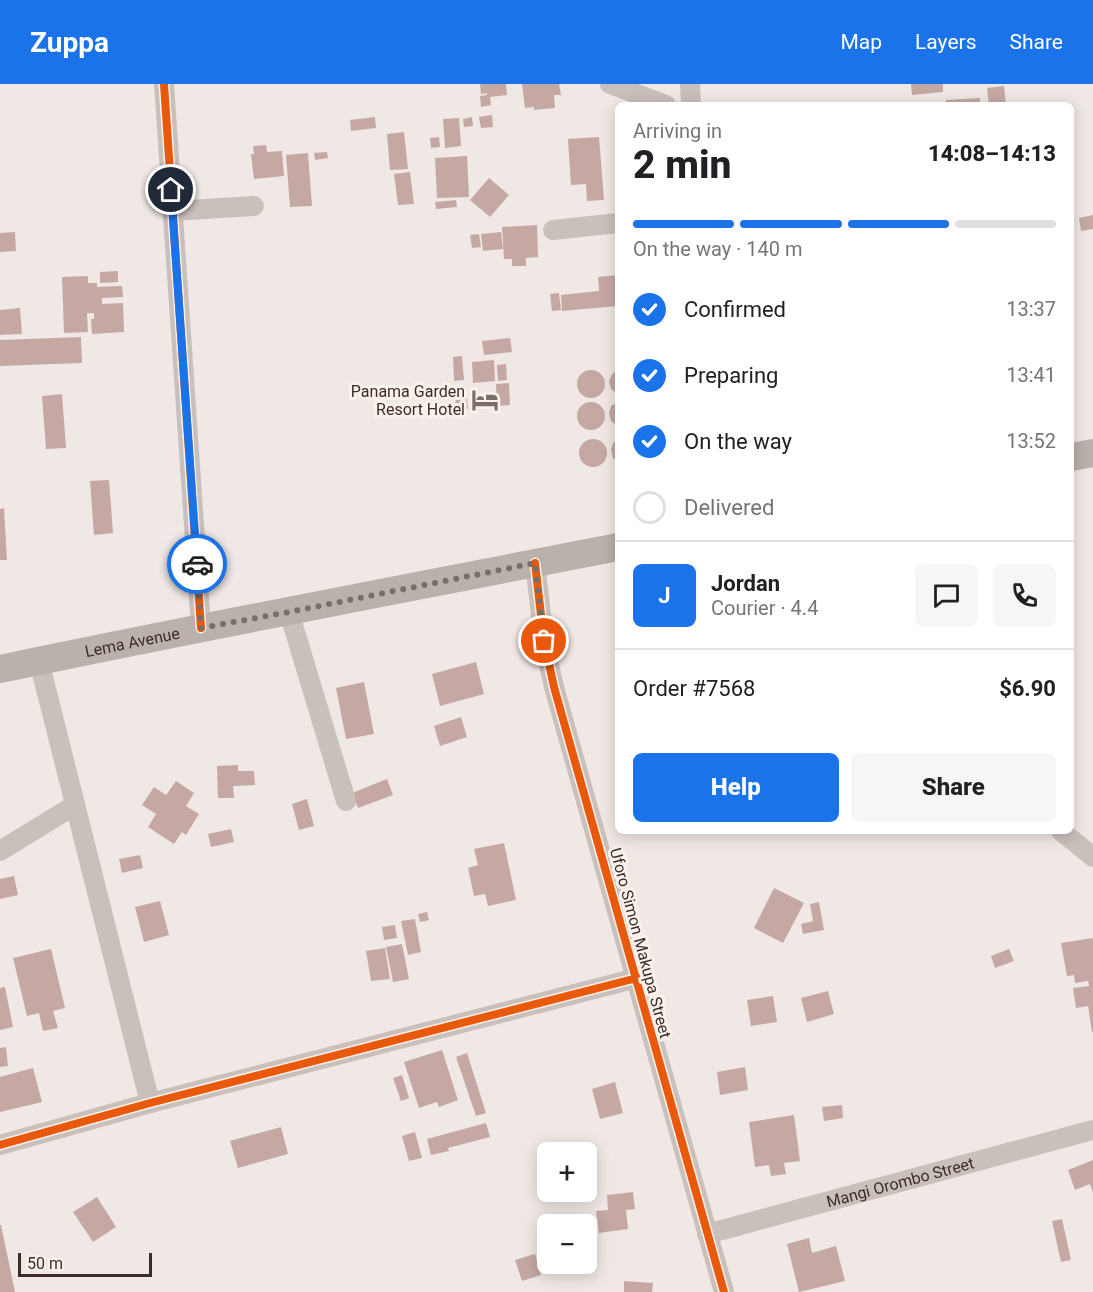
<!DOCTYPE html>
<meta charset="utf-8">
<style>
body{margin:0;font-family:Roboto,sans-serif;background:#f6f6f6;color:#202124;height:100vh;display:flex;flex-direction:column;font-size:22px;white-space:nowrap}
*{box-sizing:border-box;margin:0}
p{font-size:20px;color:#757577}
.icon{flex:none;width:33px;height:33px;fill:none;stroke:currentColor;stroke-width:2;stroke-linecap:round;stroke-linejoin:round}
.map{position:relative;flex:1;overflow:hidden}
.details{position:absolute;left:615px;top:18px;width:459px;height:732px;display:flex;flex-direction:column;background:#fff;border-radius:9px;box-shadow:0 3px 15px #0003}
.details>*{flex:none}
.tools{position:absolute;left:537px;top:1058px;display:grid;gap:12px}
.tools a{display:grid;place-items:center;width:60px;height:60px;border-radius:9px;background:#fff;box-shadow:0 3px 15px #0003;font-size:30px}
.scale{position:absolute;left:18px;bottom:15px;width:134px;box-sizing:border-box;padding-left:6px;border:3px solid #3b2c2a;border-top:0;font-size:16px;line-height:21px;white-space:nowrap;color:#3b2c2a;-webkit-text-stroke:4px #fbf1ec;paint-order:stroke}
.pin{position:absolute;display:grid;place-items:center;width:51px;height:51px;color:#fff;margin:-26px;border:3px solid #fff;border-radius:50%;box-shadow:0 2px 6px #0007}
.courier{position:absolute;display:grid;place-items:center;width:60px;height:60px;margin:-30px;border:4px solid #1a73e8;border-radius:50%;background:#fff;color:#222;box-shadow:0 2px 8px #0007}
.summary em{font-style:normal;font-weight:800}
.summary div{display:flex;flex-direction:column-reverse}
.summary{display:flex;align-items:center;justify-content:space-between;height:102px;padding:0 18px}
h1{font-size:39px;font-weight:800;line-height:45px}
.bar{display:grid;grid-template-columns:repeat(4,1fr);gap:9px 6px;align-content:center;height:72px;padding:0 18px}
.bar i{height:8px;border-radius:4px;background:#e0e0e0}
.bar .current{background:#1a73e8}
.bar p{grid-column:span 4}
.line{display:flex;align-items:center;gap:15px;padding:0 18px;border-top:2px solid #e0e0e0}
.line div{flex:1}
.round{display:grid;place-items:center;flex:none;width:63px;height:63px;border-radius:9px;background:#f6f6f6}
ol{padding:0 18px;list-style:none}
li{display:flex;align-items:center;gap:18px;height:66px}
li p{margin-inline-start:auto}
li .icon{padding:6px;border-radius:50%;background:#1a73e8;color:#fff;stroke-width:4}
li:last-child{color:#757577}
li i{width:33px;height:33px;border:3px solid #e0e0e0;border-radius:50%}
.button{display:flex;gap:12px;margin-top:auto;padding:12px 18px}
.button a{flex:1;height:69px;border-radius:9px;background:#1a73e8;color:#fff;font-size:24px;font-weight:800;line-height:69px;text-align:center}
.button a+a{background:#f6f6f6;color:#202124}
header{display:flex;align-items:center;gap:36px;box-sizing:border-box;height:84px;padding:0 30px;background:#1a73e8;color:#fff}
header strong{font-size:28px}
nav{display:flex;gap:33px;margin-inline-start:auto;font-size:21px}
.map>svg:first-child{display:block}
.building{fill:#c5a8a4}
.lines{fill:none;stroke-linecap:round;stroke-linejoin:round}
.minor{stroke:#c9c0bc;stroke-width:20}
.secondary{stroke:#bab0ac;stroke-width:28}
.cycleway-casing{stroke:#fbf1ec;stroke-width:11}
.cycleway{stroke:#e8590c;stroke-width:8}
.done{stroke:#7a6e6b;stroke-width:6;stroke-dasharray:0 10.8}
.route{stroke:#1a73e8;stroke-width:8}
.labels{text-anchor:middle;stroke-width:6;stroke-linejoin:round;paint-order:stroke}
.poi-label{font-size:16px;fill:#3b2c2a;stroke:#fbf1ec;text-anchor:end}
.street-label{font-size:16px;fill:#3b2c2a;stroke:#fbf1ec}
</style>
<header>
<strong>Zuppa</strong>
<nav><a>Map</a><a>Layers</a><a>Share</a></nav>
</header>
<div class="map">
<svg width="1093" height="1208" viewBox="0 0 1093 1208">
<rect width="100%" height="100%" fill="#f0e8e4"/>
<path class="building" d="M480,0h26l1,11 -17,2 1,8 -10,2 -1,-11 7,-1v-2l-6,1z
M522,0h37l2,11h-7l1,13 -21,2v-3l-9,1z
M911,0h32v8l-31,3z
M1004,2l2,19h-17l-2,-17z
M980,14v7h-34v-5z
M492,31l1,12 -12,1 -2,-11z
M375,33l1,11 -25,3 -1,-11z
M472,33l1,9 -9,1 -1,-8z
M459,34l2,28 -16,2 -2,-29z
M404,48l4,37 -18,1 -3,-36z
M439,53l1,10 -9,1 -1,-10z
M599,53l5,63 -17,1 -1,-17 -15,1 -3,-46z
M266,61l1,7 15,-1 2,25 -30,3 -3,-25h3l-1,-8z
M327,68l1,6 -13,2 -1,-7z
M308,69l4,53 -22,1 -4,-52z
M467,72l2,41 -32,1 -2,-40z
M410,88l4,32 -16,1 -4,-31z
M489,94l20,17 -19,22 -20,-17z
M456,116l1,7 -21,2 -1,-7z
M1093,131v14l-12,2 -2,-13z
M537,141l1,32 -12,1v8h-14v-7h-8l-2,-32z
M15,148l1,19 -16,1v-19z
M501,148l2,17 -20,2 -2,-17z
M479,150l2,13 -9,1 -2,-13z
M118,187v11l-18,1v-11z
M618,191v31l-56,5 -1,-16 38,-4 -1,-14z
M88,192v7h9v4l25,-1 1,11 -21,1v6l21,-1 1,29 -32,2 -1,-15h3v-6h-7l1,19 -24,1 -2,-56z
M559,209l2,17 -9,1 -2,-17z
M20,224l2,26 -22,1v-25z
M81,253l1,26 -82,3v-26z
M510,254l2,14 -28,3 -2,-14z
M462,272l2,24 -10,1 -1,-24z
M494,276l1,21 -22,2 -1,-21z
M506,280l1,16 -9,1 -1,-16z
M577 300a14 14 0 1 1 28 0a14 14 0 1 1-28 0Z
M618,286v24l-7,-5 -2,-8 3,-7z
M509,299l1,22 -13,1 -1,-22z
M455,302h11l2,23 -12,1z
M62,310l4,54 -20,1 -4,-53z
M493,314l1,10 -19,1v-10z
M577 332a14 14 0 1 1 28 0a14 14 0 1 1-28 0Z
M618,318v24l-7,-5 -2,-8 2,-7z
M579 369a14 14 0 1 1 28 0a14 14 0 1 1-28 0Z
M618,356v22l-5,-4 -2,-8 2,-7z
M109,396l4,53 -19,2 -4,-54z
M4,424l3,52h-7v-51z
M476,578l8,32 -44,12 -8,-32z
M364,598l10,52 -28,5 -10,-51z
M461,633l6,20 -27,9 -6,-20z
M238,681v6h16l1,14 -22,1 1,12h-16l-1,-32z
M387,695l6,16 -35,13 -6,-15z
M176,697l18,12 -8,13 13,8 -13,21 -4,-3 -8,12 -26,-17 8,-13 -14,-9 12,-18 12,8z
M307,715l7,27 -15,4 -7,-26z
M231,745l3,13 -23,5 -3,-13z
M504,759l12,57 -28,6 -3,-12 -11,2 -6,-28 10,-3 -4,-16z
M140,771l3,13 -21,5 -3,-14z
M14,792l4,19 -18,4v-20z
M774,804l30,15 -21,40 -29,-15z
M160,817l9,34 -25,7 -9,-35z
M819,818l5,28 -21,4 -2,-10 12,-3 -3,-17z
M427,828l2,8 -9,2 -2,-8z
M415,835l6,33 -13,3 -7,-34z
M395,841l2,13 -13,2 -2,-13z
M1093,854v94h-1l-4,-26 -12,2 -3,-20 16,-2 -1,-5 -13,2 -1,-8 -7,1 -6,-33z
M402,860l7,35 -16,3 -7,-35z
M385,864l5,31 -19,2 -5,-30z
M51,865l14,59 -12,3 5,17 -15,3 -4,-18 -12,3 -14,-58z
M1009,865l5,12 -19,7 -4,-12z
M5,903l8,40 -13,3v-42z
M828,907l6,23 -27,8 -6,-24z
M773,912l4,26 -26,4 -4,-26z
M6,963l2,19 -8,1v-19z
M442,966l16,50 -19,7 -2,-5 -18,6 -15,-46z
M467,969l19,60 -10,3 -20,-59z
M745,983l3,23 -28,5 -3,-23z
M33,984l9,34 -42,10v-35z
M402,991l7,23 -8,3 -8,-23z
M615,998l8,31 -23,6 -8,-30z
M842,1021l1,13 -19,3 -2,-14z
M794,1031l6,46 -16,2 2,11 -15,2 -2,-11 -14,2 -6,-45z
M486,1039l4,14 -42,11 1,3 -18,4 -4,-16z
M281,1043l7,27 -50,14 -8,-27z
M415,1048l7,26 -13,3 -7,-25z
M586,1063l1,5h-16v-2z
M1093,1076v33l-3,-9 -15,6 -7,-20z
M633,1108l2,17 -9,1 2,19 -29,4 -3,-22 12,-1 -1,-15z
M97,1113l19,30 -23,15 -20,-30z
M561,1134l2,6h-15l-1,20 -6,-19z
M1062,1135l9,41 -10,2 -9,-41z
M0,1141h1l14,67h-15z
M809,1154l3,15 24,-7 9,35 -46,11 -12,-48z
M535,1170l6,21 -19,6 -7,-21z
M624,1197l29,2 -1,9h-28z"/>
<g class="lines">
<g class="minor">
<path d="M164,0l37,544"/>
<path d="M610,0l56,21"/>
<path d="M690,0l1,21"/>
<path d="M173,127l81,-5"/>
<path d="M553,146l65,-7"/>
<path d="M535,479l9,78 10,46 170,605"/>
<path d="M289,528l57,189"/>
<path d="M39,577l111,442"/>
<path d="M1061,747l32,26"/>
<path d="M0,767l75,-46"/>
<path d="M0,1061l150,-42 487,-125"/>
<path id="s1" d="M707,1150l386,-104"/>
</g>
<g class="secondary">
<path d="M1071,373l22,-4"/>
<path id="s2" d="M0,585c206,-43 412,-82 618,-122"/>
</g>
<defs>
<path id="cycleway" d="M164,0l37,544
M535,479l9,78 10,46 170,605
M0,1061l150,-42 487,-125"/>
</defs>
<use href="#cycleway" class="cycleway-casing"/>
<use href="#cycleway" class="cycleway"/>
</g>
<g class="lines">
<path class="done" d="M197,480l4,64 88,-16 246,-49 9,78"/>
<path class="route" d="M171,106l26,374"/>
</g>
<defs>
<symbol id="hotel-bare" viewBox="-9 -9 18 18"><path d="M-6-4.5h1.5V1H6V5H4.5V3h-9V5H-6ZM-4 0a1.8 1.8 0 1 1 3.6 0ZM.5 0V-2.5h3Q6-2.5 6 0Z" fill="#7a6e6b" stroke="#fbf1ec" stroke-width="2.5" paint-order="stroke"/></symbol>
</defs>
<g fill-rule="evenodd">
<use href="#hotel-bare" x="466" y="297" width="38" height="38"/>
</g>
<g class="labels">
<g class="poi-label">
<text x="465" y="313">Panama Garden<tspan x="465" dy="18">Resort Hotel</tspan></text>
</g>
<g class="street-label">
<text dy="6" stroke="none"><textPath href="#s2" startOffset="135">Lema Avenue</textPath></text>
<text transform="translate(641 859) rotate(75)" y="6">Uforo Simon Makupa Street</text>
<text dy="6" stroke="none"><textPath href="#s1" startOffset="200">Mangi Orombo Street</textPath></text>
</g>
</g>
</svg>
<div class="tools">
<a>+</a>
<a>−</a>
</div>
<div class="scale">50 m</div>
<div class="pin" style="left:544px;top:557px;background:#ea580c"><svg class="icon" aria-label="bag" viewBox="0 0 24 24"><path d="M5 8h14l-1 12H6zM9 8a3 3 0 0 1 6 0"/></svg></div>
<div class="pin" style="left:171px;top:106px;background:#1f2937"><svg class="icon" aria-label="home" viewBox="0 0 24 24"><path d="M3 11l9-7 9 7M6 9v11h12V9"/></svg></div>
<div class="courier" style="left:197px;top:480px"><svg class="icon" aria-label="car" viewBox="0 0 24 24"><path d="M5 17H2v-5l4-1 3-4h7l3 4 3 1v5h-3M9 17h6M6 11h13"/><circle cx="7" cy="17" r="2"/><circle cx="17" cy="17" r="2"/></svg></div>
<section class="details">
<div class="summary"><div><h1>2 min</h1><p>Arriving in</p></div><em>14:08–14:13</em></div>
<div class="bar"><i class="current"></i><i class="current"></i><i class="current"></i><i></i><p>On the way · 140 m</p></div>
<ol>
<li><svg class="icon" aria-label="check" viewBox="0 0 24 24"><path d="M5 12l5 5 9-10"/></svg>Confirmed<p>13:37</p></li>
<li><svg class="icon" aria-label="check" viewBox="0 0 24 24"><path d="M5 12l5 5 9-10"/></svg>Preparing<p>13:41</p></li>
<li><svg class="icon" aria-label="check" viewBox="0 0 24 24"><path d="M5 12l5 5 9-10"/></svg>On the way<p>13:52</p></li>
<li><i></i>Delivered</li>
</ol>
<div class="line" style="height:108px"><b class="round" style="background:#1a73e8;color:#fff">J</b><div><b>Jordan</b><p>Courier · 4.4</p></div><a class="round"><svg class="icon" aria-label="chat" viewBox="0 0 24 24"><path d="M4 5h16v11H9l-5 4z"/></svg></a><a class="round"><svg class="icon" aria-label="phone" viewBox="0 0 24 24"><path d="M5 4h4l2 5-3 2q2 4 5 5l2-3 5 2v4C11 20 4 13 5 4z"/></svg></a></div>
<div class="line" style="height:78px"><div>Order #7568</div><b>$6.90</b></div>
<div class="button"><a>Help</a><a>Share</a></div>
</section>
</div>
